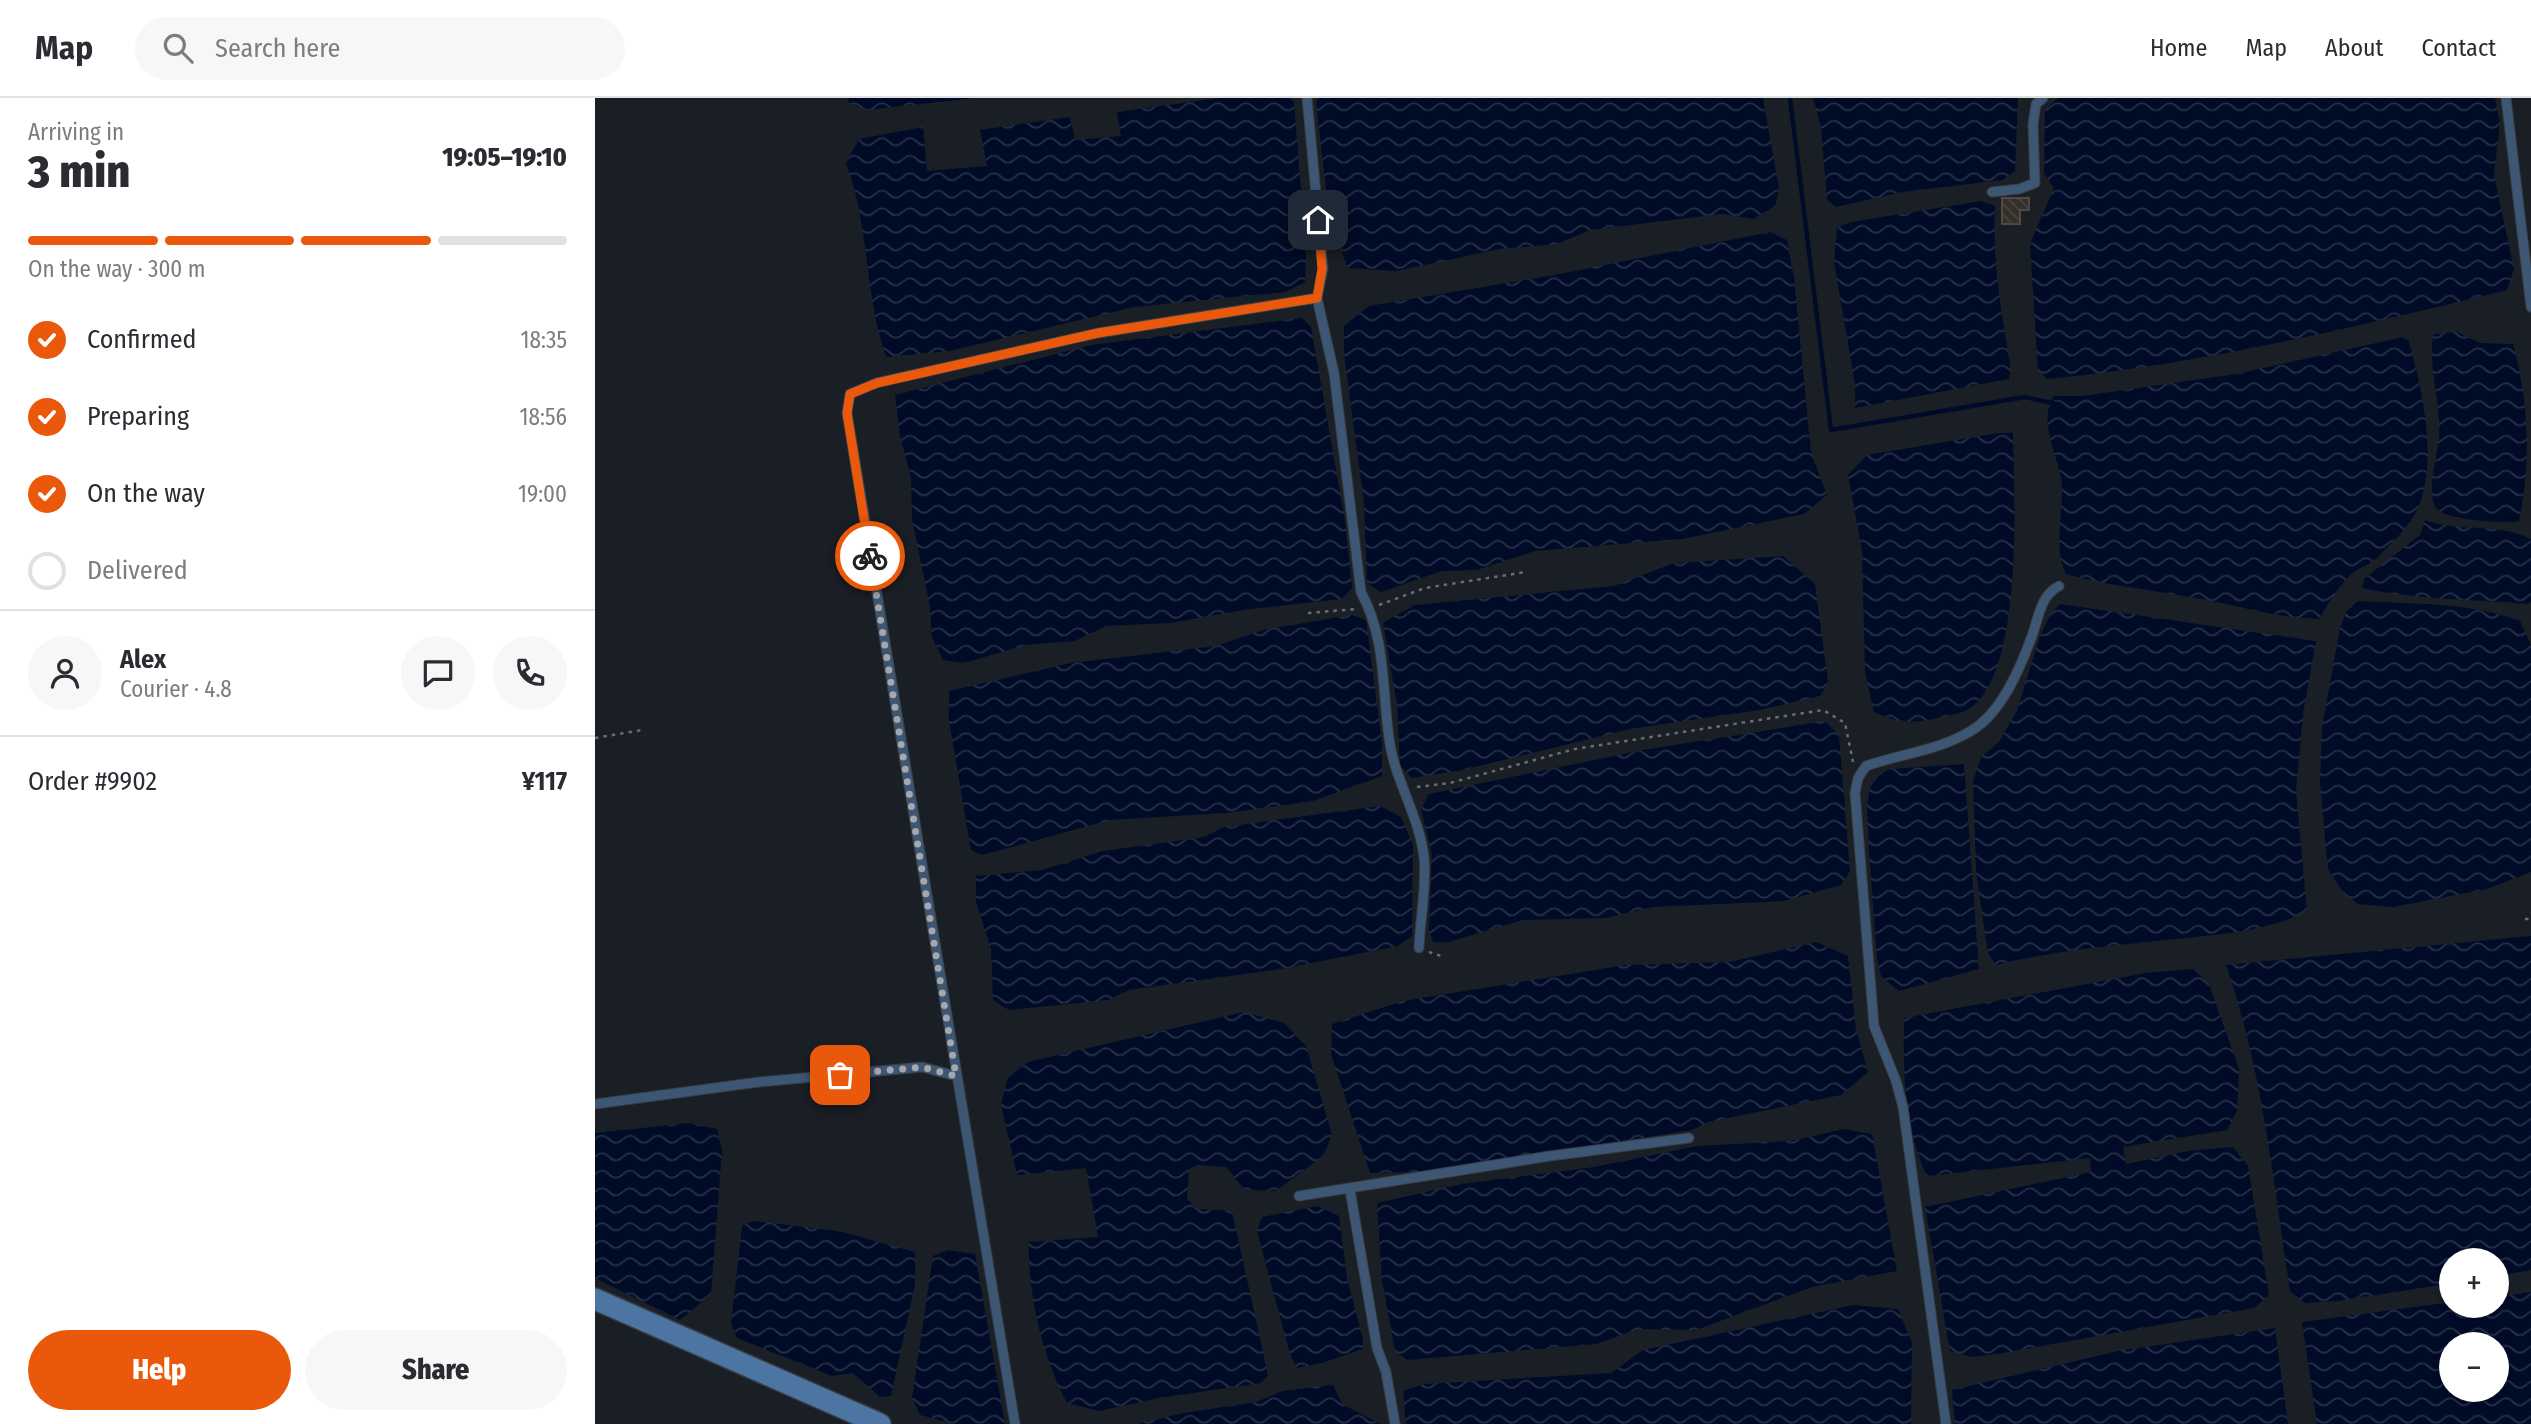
<!DOCTYPE html>
<meta charset="utf-8">
<style>
body{margin:0;font-family:"Fira Sans Condensed",sans-serif;background:#f7f7f7;color:#2b2b33;height:100vh;display:flex;flex-direction:column;font-size:26px;white-space:nowrap}
*{box-sizing:border-box;margin:0}
p{font-size:23px;color:#7c7c81}
.icon{flex:none;width:38px;height:38px;fill:none;stroke:currentColor;stroke-width:2;stroke-linecap:round;stroke-linejoin:round}
.map{position:relative;flex:1;overflow:hidden}
.panel{display:flex;flex-direction:column;background:#fff;width:595px}
.panel>*{flex:none}
.controls{position:absolute;left:1844px;top:1150px;display:grid;gap:14px}
.controls a{display:grid;place-items:center;width:70px;height:70px;border-radius:50%;background:#fff;box-shadow:0 2px 5px #0004;font-size:35px}
.pin{position:absolute;display:grid;place-items:center;width:60px;height:60px;color:#fff;margin:-30px;border-radius:14px;box-shadow:0 4px 10px #0006}
.courier{position:absolute;display:grid;place-items:center;width:70px;height:70px;margin:-35px;border:5px solid #ea580c;border-radius:50%;background:#fff;color:#222;box-shadow:0 2px 9px #0007}
.summary em{font-style:normal;font-weight:800}
.summary div{display:flex;flex-direction:column-reverse}
.summary{display:flex;align-items:center;justify-content:space-between;height:119px;padding:0 28px}
h1{font-size:46px;font-weight:800;line-height:52px}
.bar{display:grid;grid-template-columns:repeat(4,1fr);gap:10px 7px;align-content:center;height:84px;padding:0 28px}
.bar i{height:9px;border-radius:5px;background:#e1e1e2}
.bar .current{background:#ea580c}
.bar p{grid-column:span 4}
.line{display:flex;align-items:center;gap:18px;padding:0 28px;border-top:2px solid #e1e1e2}
.line div{flex:1}
.round{display:grid;place-items:center;flex:none;width:74px;height:74px;border-radius:37px;background:#f7f7f7}
ol{padding:0 28px;list-style:none}
li{display:flex;align-items:center;gap:21px;height:77px}
li p{margin-inline-start:auto}
li .icon{padding:7px;border-radius:50%;background:#ea580c;color:#fff;stroke-width:4}
li:last-child{color:#7c7c81}
li i{width:38px;height:38px;border:4px solid #e1e1e2;border-radius:50%}
.action{display:flex;gap:14px;margin-top:auto;padding:14px 28px}
.action a{flex:1;height:80px;border-radius:42px;background:#ea580c;color:#fff;font-size:28px;font-weight:800;line-height:80px;text-align:center}
.action a+a{background:#f7f7f7;color:#2b2b33}
header{display:flex;align-items:center;gap:42px;box-sizing:border-box;height:98px;padding:0 35px;background:#fff;border-bottom:2px solid #e1e1e2}
header strong{font-size:33px}
nav{display:flex;gap:38px;margin-inline-start:auto;font-size:24px}
.search{width:490px;height:63px;background:#f7f7f7;display:flex;align-items:center;gap:18px;box-sizing:border-box;padding:0 24px;border-radius:38px;color:#7c7c81;font-size:26px}
main{display:flex;flex:1;min-height:0}
.map>svg:first-child{display:block}
.water{fill:url(#water-waves);fill-rule:evenodd}
.lines{fill:none;stroke-linecap:round;stroke-linejoin:round}
.stream{stroke:#000b27;stroke-width:4.5}
.building{fill:url(#building-back-hatch);stroke:#504943;stroke-width:2}
.service-casing{stroke:#383c42;stroke-width:11}
.secondary-casing{stroke:#383c42;stroke-width:24}
.path{stroke:#686d72;stroke-width:2.5;stroke-dasharray:3.5 5;stroke-linecap:butt}
.service{stroke:#3d5673;stroke-width:9}
.secondary{stroke:#4c75a3;stroke-width:21}
.done{stroke:#a4a8ac;stroke-width:7;stroke-dasharray:0 12.6}
.route{stroke:#ea580c;stroke-width:9}
</style>
<header>
<strong>Map</strong>
<div class="search"><svg class="icon" aria-label="search" viewBox="0 0 24 24"><circle cx="10" cy="10" r="6"/><path d="M15 15l6 6"/></svg>Search here</div>
<nav><a>Home</a><a>Map</a><a>About</a><a>Contact</a></nav>
</header>
<main>
<section class="panel">
<div class="summary"><div><h1>3 min</h1><p>Arriving in</p></div><em>19:05–19:10</em></div>
<div class="bar"><i class="current"></i><i class="current"></i><i class="current"></i><i></i><p>On the way · 300 m</p></div>
<ol>
<li><svg class="icon" aria-label="check" viewBox="0 0 24 24"><path d="M5 12l5 5 9-10"/></svg>Confirmed<p>18:35</p></li>
<li><svg class="icon" aria-label="check" viewBox="0 0 24 24"><path d="M5 12l5 5 9-10"/></svg>Preparing<p>18:56</p></li>
<li><svg class="icon" aria-label="check" viewBox="0 0 24 24"><path d="M5 12l5 5 9-10"/></svg>On the way<p>19:00</p></li>
<li><i></i>Delivered</li>
</ol>
<div class="line" style="height:126px"><a class="round"><svg class="icon" aria-label="person" viewBox="0 0 24 24"><circle cx="12" cy="8" r="4"/><path d="M4 21q1-7 8-7t8 7"/></svg></a><div><b>Alex</b><p>Courier · 4.8</p></div><a class="round"><svg class="icon" aria-label="chat" viewBox="0 0 24 24"><path d="M4 5h16v11H9l-5 4z"/></svg></a><a class="round"><svg class="icon" aria-label="phone" viewBox="0 0 24 24"><path d="M5 4h4l2 5-3 2q2 4 5 5l2-3 5 2v4C11 20 4 13 5 4z"/></svg></a></div>
<div class="line" style="height:91px"><div>Order #9902</div><b>¥117</b></div>
<div class="action"><a>Help</a><a>Share</a></div>
</section>
<div class="map">
<svg width="1936" height="1326" viewBox="0 0 1936 1326">
<defs>
<pattern id="water-waves" width="16" height="10" patternUnits="userSpaceOnUse" patternTransform="scale(1.75)"><rect width="16" height="10" fill="#000b27"/><path d="M0 5q4-4 8 0t8 0" fill="none" stroke="#262f47"/></pattern>
<pattern id="building-back-hatch" width="6" height="6" patternUnits="userSpaceOnUse" patternTransform="scale(1.75)"><rect width="6" height="6" fill="#352f29"/><path d="M-1 5l2 2M0 0l6 6M5-1l2 2" fill="none" stroke="#49433e"/></pattern>
</defs>
<rect width="100%" height="100%" fill="#1a1f25"/>
<path class="water" d="M253,0h128l-109,12 -18,-7z
M624,0h70l5,4 12,153 -1,27 -20,10 -151,15 -184,44 -64,6c-22,-64 -16,-131 -40,-194l13,-24 64,-12 4,44 60,-5 -7,-36 90,-13 5,23 46,-4 -4,-24z
M724,0h444l16,91 -4,17 -22,13 -32,-5 -131,16 -33,14 -57,5 -104,22 -48,-3 -18,-44 -14,-122z
M1218,0h205l-3,73 -12,9 -101,12 -66,15 -9,-7 -6,-73z
M1463,0h437l5,25 -6,52 20,94 -7,21c-151,37 -305,74 -460,89l-9,-9 -8,-126 24,-56 -10,-15 1,-63z
M1386,103l14,5c-3,56 7,109 16,164l-2,9 -154,29v-24l-21,-122 3,-34 14,-6z
M1175,134l17,8 7,38 17,175 16,42 -23,19 -122,25 -147,12 -58,19 -35,1 -61,21 -14,-9 -3,-81 -20,-147v-29l25,-20 186,-31z
M707,220l9,9 34,194 7,67 -10,11 -99,11 -73,13 -64,3 -31,15 -49,4 -62,18 -21,-3 -11,-23 -2,-30 -18,-88 -1,-41 -11,-42 -5,-41 196,-50z
M1861,233l24,12 33,1c16,58 18,120 6,177 -15,3 -72,-1 -82,-12 -12,-13 1,-55 2,-73 2,-34 -11,-67 -6,-101z
M1808,239l6,4c13,49 33,131 3,178 -9,13 -21,25 -32,36 -8,9 -17,11 -26,17 -15,12 -25,31 -35,47 -45,-1 -85,-15 -129,-22 -42,-8 -83,-11 -124,-23 -13,-26 -3,-59 -4,-87 -1,-28 -26,-65 -8,-91h28l154,-22z
M1404,335h14c1,58 12,246 -46,277 -7,4 -18,5 -26,7 -25,7 -43,6 -67,-5l-9,-40 -3,-122 -14,-75 19,-20z
M1830,422c35,13 73,2 106,19v62l-3,3c-55,-5 -112,-4 -166,-16l3,-10 55,-43z
M1188,458l32,28 13,98 -8,14 -60,14 -130,19 -167,41 -51,8 -12,-12 -3,-62 -14,-81 32,-18 199,-19 60,-23z
M1763,503c53,3 112,1 162,20l11,24v227l-44,17 -94,18 -35,-3 -14,-10 -16,-25 -8,-87 2,-54 18,-100 6,-16z
M1465,506l256,37 -13,73 -7,77 11,120c-43,22 -93,24 -141,29 -56,6 -115,11 -170,25l-8,-12 -12,-80 -3,-93 9,-24 17,-14 18,-31 22,-72 12,-26z
M757,517l14,5 16,124v32l-69,25 -87,12 -116,7 -128,35 -11,-5 -22,-129v-30l122,-28 145,-17 47,-16z
M1230,623l14,14 11,136 -9,14 -57,16 -131,6 -47,11 -83,2 -78,23 -12,-1 -4,-12 3,-76 -11,-45 8,-15 214,-44z
M1369,666l15,205 -80,22 -18,-15 -4,-18 -8,-106 -2,-46 3,-18 9,-13 11,-6z
M785,708l21,11 12,28 -1,91 -14,10 -117,23 -152,21 -21,10 -99,10 -16,-10 -2,-51 -15,-47v-26l66,-6 61,-19 101,-14 20,-10z
M1936,838v334l-34,6v-16h-45v23l-114,18 -33,2 -15,-12c-17,-112 -27,-218 -64,-326z
M1221,844l32,14 8,74 12,42 -27,23 -133,27 -16,8 -271,42 -51,1 -39,-119 1,-30 71,-23 222,-36 105,-3z
M1598,871l16,15 30,85 -2,42 -10,19 -104,17 3,17 62,-13 45,-4 15,19 21,129 -15,13 -251,45 -31,4 -22,-6 -25,-144 166,-35 -1,-14 -163,18c-23,-47 -24,-107 -23,-158l242,-45z
M649,914l40,11 22,23 26,89 -9,21 -47,35 -31,-1 -19,-23 -28,-2 -9,4 -2,30 10,10 35,2 36,164 -7,8 -102,15 -60,13 -32,-8c-25,-48 -39,-107 -38,-161l69,-5 -12,-69 -69,7 -16,-71 7,-26 20,-16z
M94,1025l28,6 5,22 -11,143 -31,26 -85,-42v-145z
M1249,1031l28,5 25,137 -85,16 -116,43 -58,-1 -41,15 -190,16 -12,-9 -13,-71 -5,-77 85,-19 132,-17 103,-21 94,-5z
M723,1108l21,10 8,62 16,61v10l-41,14 -25,5 -7,-14 -33,-123 5,-14z
M158,1123l86,10 76,21v32l-24,112 -11,1 -27,-24 -21,3 -95,-38 -6,-14 11,-98z
M353,1152l27,4 30,170h-50l-35,-9 -8,-17 21,-142z
M1936,1194v132h-214l-15,-102 150,-20v4h45v-9zM1857,1246h45v46h-45z
M1258,1207l45,4 14,34 -1,81h-505l-3,-33 21,-7 187,-11 32,-23z
M1680,1230l13,96h-333l-3,-34 166,-39z
M738,1287l9,19 38,20h-242l45,-11 73,-11 27,-11z"/>
<g class="lines">
<path class="stream" d="M1195,0l41,332 194,-33 31,7"/>
</g>
<path class="building" d="M1407,100h27v12h-9v14h-18z"/>
<g class="lines">
<defs>
<path id="service" d="M712,0l16,171 -6,29 17,75 27,219c25,46 21,96 28,146 5,41 30,77 35,119 3,29 -4,62 -5,91
M1911,0l25,209
M1397,94l27,-3 16,-6 -2,-59 3,-20 7,-6
M0,1006l164,-22 163,-15 34,9
M755,1092l27,158 9,24 9,52
M704,1098l251,-40 139,-18
M420,1326l-168,-1011 3,-19 26,-11 222,-50 219,-35
M1351,1326l-43,-317 -7,-26 -22,-55 -19,-233 3,-15 8,-12c37,-13 78,-16 111,-39 27,-20 44,-61 55,-91 7,-19 8,-40 27,-50"/>
<path id="secondary" d="M0,1201l285,125"/>
</defs>
<use href="#service" class="service-casing"/>
<use href="#secondary" class="secondary-casing"/>
<path class="path" d="M784,507l46,-17 101,-16
M713,515l48,-4
M0,640l47,-8
M822,689l33,-4 125,-34 248,-39 22,13 8,39
M1930,821h6
M834,854l12,4"/>
<use href="#service" class="service"/>
<use href="#secondary" class="secondary"/>
</g>
<g class="lines">
<path class="done" d="M245,977l82,-8 34,9 -86,-520"/>
<path class="route" d="M275,458l-23,-143 3,-19 27,-11 221,-50 219,-35 5,-29 -4,-49"/>
</g>
</svg>
<div class="controls">
<a>+</a>
<a>−</a>
</div>
<div class="pin" style="left:245px;top:977px;background:#ea580c"><svg class="icon" aria-label="bag" viewBox="0 0 24 24"><path d="M5 8h14l-1 12H6zM9 8a3 3 0 0 1 6 0"/></svg></div>
<div class="pin" style="left:723px;top:122px;background:#1f2937"><svg class="icon" aria-label="home" viewBox="0 0 24 24"><path d="M3 11l9-7 9 7M6 9v11h12V9"/></svg></div>
<div class="courier" style="left:275px;top:458px"><svg class="icon" aria-label="bike" viewBox="0 0 24 24"><circle cx="6" cy="16" r="4"/><circle cx="18" cy="16" r="4"/><path d="M6 16l4-8h5l3 8M10 8l3 8H6M13 5h3"/></svg></div>
</div>
</main>
